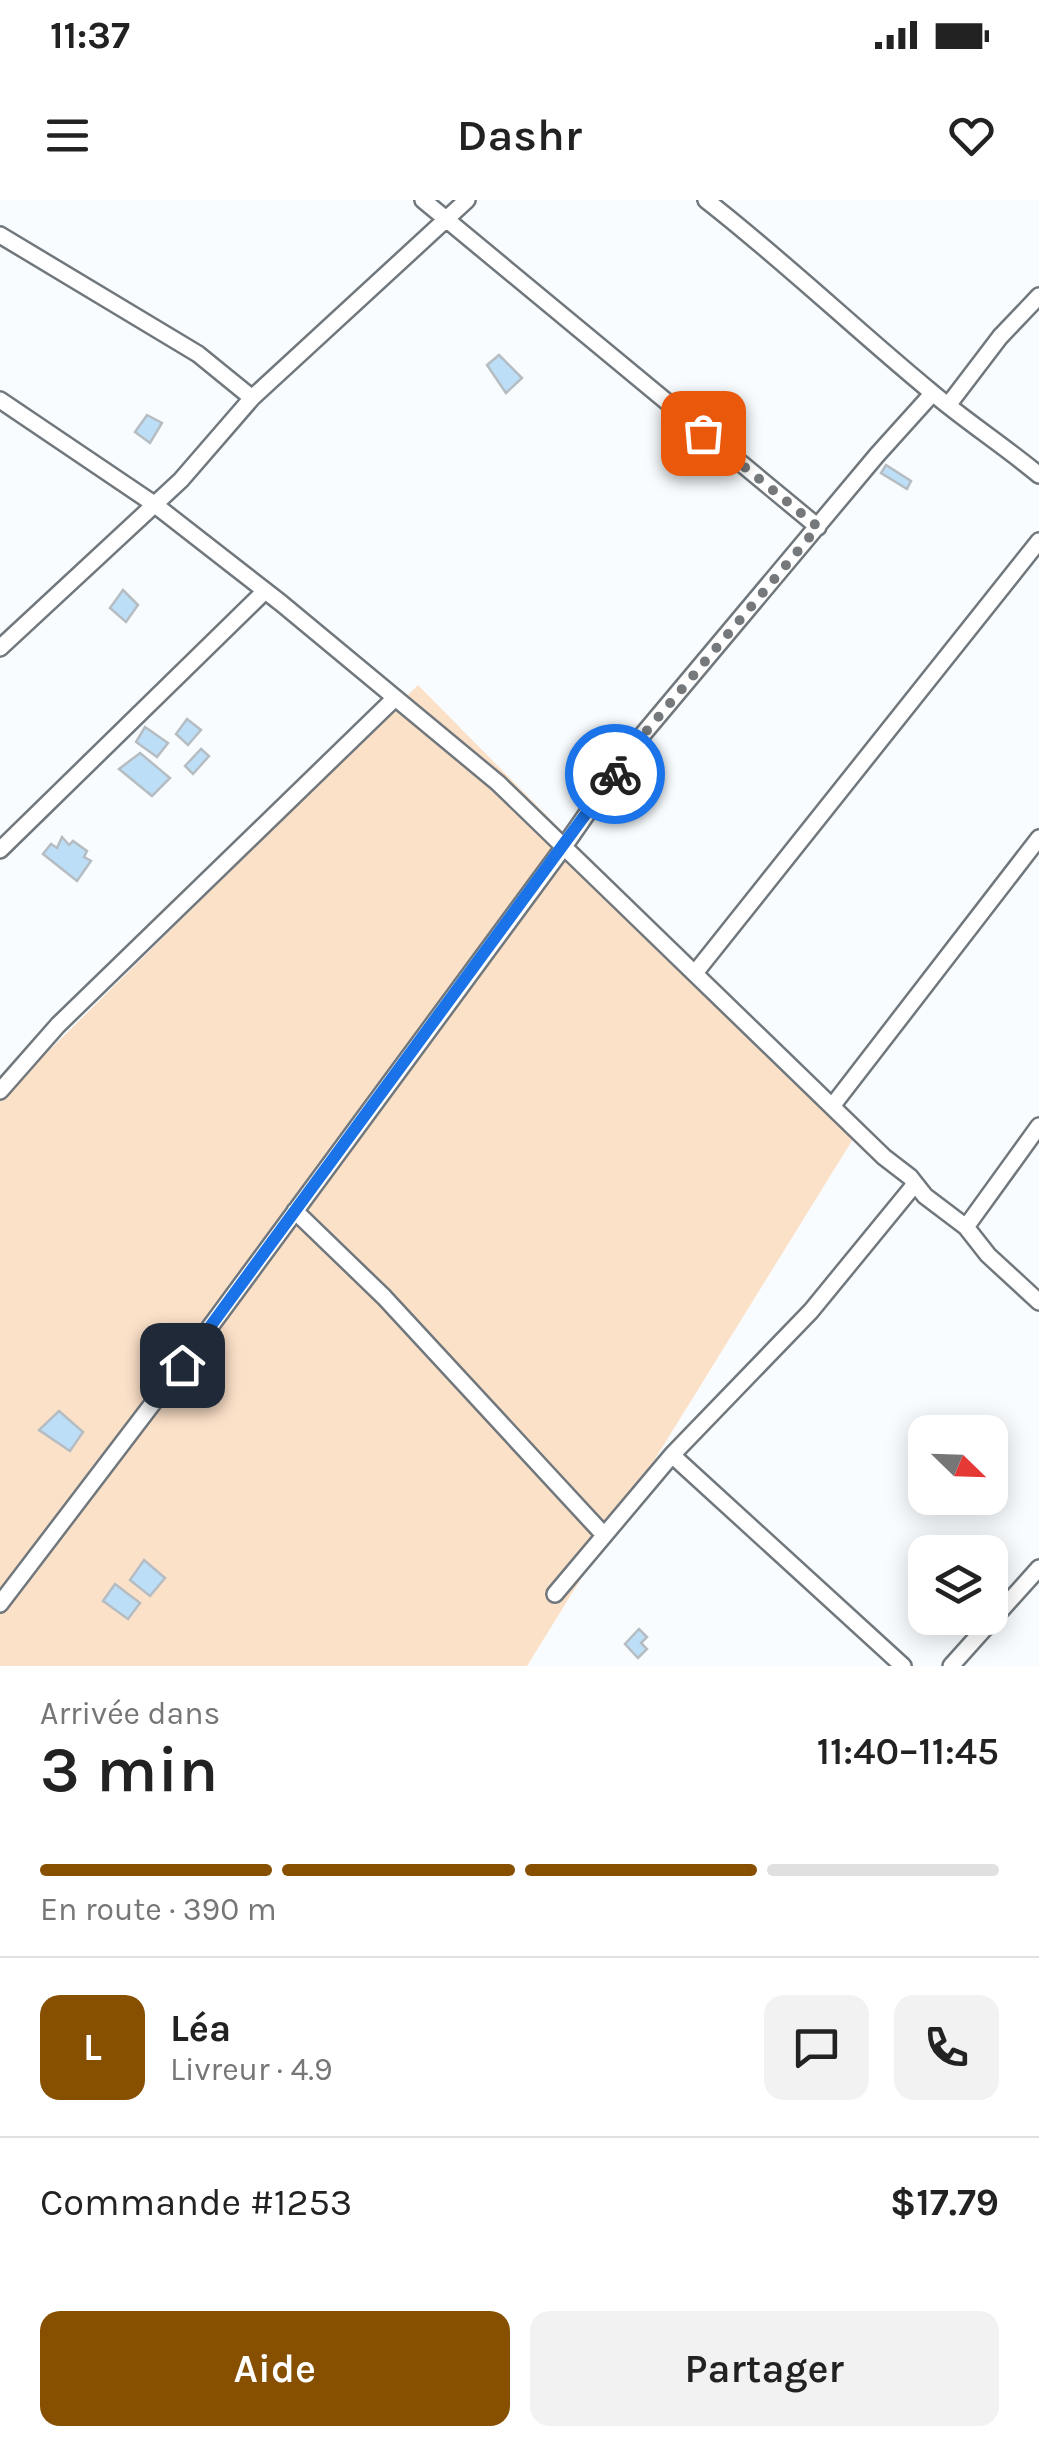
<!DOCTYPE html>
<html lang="fr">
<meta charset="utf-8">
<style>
body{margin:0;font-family:Karla,sans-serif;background:#f2f2f2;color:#222;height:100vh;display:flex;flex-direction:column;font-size:38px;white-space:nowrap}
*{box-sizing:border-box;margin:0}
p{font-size:32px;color:#767676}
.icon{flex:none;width:55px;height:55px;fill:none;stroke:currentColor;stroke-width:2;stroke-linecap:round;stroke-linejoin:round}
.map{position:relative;height:1466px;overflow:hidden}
.side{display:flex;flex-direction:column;background:#fff;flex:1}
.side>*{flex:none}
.needle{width:65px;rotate:113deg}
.controls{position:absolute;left:908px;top:1215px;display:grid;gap:20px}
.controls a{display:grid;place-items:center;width:100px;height:100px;border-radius:20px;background:#fff;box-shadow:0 5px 25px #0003;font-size:50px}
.pin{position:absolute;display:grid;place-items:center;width:85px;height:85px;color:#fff;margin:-42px;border-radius:20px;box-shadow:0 5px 15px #0006}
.courier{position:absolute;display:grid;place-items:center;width:100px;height:100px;margin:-50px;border:8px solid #1a73e8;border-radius:50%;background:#fff;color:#222;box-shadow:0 2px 12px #0007}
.overview em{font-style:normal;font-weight:600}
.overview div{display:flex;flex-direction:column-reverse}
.overview{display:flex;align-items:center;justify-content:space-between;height:170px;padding:0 40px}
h1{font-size:65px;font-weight:600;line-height:75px}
.bar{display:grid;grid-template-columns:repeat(4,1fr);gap:15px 10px;align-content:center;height:120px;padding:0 40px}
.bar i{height:12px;border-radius:8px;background:#e0e0e0}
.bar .on{background:#874f00}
.bar p{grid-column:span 4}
.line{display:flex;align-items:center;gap:25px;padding:0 40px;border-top:2px solid #e0e0e0}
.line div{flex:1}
.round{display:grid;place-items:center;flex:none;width:105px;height:105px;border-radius:20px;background:#f2f2f2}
.cta{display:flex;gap:20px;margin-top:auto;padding:20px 40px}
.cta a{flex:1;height:115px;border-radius:20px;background:#874f00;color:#fff;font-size:40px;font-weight:600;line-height:115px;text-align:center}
.cta a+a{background:#f2f2f2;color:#222}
.status{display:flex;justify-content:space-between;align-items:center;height:70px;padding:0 50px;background:#fff;direction:ltr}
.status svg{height:28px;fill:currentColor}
header{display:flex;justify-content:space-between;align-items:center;height:130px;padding:0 40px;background:#fff;font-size:45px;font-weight:600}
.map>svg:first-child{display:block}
.green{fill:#fce1c9}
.building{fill:#bcdef7;stroke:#b5bdc2;stroke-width:2.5}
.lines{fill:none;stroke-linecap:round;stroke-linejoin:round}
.minor-casing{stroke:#71787d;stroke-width:20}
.minor{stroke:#fff;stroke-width:15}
.done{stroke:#76797c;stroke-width:10;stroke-dasharray:0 18}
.route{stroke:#1a73e8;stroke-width:12}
</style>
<div class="status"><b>11:37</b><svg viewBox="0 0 49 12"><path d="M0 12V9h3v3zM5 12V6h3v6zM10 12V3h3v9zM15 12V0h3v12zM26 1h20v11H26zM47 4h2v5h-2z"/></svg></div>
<header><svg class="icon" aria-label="menu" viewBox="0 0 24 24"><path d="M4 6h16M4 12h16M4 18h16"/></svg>Dashr<svg class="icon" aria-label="heart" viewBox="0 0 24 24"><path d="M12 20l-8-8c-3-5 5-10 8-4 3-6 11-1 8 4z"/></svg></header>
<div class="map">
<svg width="1039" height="1466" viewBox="0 0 1039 1466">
<rect width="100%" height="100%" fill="#f8fcfe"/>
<path class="green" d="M418,485l440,446 -331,535h-527v-567z"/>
<path class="building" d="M499,155l23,23 -16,15 -19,-28z
M147,215l15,8 -12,20 -15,-11z
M886,265l25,16 -4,8 -26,-16z
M123,390l15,15 -12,17 -16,-14z
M187,519l14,11 -13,15 -12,-11z
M145,527l23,16 -11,14 -21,-15z
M201,549l8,7 -16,18 -8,-8z
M140,553l30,25 -18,18 -33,-27z
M62,637l7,8 4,-4 14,10 -3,6 7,4 -14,20 -34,-27 8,-10 6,4z
M59,1211l24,21 -13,19 -31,-21z
M144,1360l21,18 -15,18 -20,-16z
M115,1384l25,19 -12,16 -25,-18z
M639,1429l8,8 -6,6 6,6 -9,9 -13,-14z"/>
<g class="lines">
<defs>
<path id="minor" d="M423,0l395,327
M706,0c77,60 148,128 223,190 35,30 74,55 110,85
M0,35l198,119 54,44
M0,200l154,104 127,99 217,180 386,374 26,20 15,19 41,31 22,28 51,47
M949,204l51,-67 39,-41
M0,448l181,-168 71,-82 215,-198
M0,650l265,-259
M695,773l344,-432
M0,891l58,-66 336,-326
M833,905l206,-267
M295,1011l89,86 220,238
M966,1027l73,-101
M672,1255l231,211
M555,1394l117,-139 139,-144 104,-127
M0,1404l182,-239 381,-517 76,-109 238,-284 55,-61
M951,1466l88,-98"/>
</defs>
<use href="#minor" class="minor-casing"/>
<use href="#minor" class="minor"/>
</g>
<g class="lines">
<path class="done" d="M615,574l24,-34 179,-213 -115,-94"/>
<path class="route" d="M182,1165l433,-591"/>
</g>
</svg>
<div class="controls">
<a><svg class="needle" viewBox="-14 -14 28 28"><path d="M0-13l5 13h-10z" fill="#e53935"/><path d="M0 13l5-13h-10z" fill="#767676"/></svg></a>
<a><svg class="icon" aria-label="layers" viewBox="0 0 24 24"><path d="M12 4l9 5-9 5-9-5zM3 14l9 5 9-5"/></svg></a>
</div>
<div class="pin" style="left:703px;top:233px;background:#ea580c"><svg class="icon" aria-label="bag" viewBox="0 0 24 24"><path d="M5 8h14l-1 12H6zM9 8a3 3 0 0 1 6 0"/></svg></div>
<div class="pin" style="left:182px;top:1165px;background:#1f2937"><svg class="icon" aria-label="home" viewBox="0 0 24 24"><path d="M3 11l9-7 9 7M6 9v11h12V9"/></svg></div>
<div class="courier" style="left:615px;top:574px"><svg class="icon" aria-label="bike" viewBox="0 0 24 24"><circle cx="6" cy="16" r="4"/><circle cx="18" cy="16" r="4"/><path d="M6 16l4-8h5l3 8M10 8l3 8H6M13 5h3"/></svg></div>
</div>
<section class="side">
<div class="overview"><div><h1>3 min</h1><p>Arrivée dans</p></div><em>11:40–11:45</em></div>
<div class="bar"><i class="on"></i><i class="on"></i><i class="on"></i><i></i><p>En route · 390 m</p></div>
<div class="line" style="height:180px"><b class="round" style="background:#874f00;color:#fff">L</b><div><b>Léa</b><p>Livreur · 4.9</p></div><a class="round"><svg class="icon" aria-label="chat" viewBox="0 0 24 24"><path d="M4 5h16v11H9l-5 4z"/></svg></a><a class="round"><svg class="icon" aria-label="phone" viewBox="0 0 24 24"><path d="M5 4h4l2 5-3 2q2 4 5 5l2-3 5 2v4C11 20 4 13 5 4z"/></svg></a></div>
<div class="line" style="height:130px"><div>Commande #1253</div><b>$17.79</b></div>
<div class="cta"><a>Aide</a><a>Partager</a></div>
</section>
